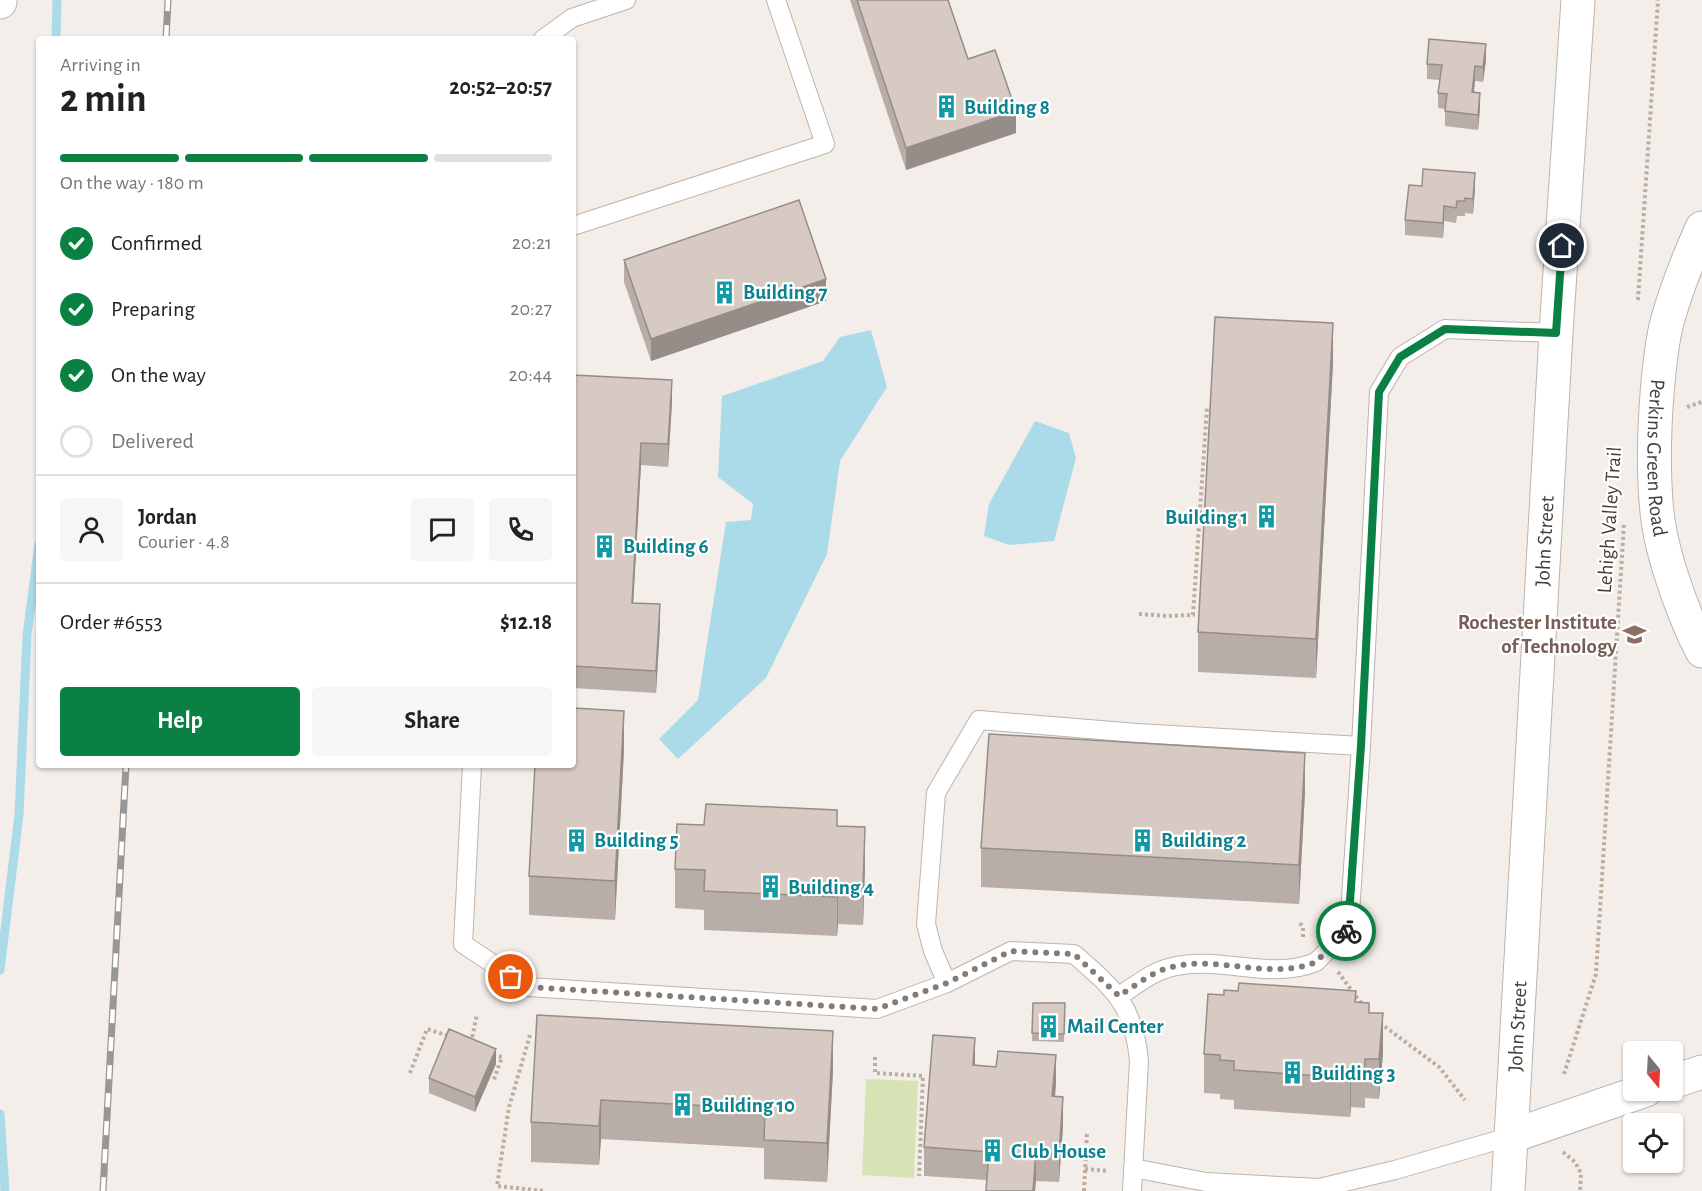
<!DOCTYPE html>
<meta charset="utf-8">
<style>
body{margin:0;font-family:"Alegreya Sans",sans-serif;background:#f6f6f6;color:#222;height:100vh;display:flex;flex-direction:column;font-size:22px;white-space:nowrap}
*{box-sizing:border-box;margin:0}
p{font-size:20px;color:#767676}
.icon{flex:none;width:33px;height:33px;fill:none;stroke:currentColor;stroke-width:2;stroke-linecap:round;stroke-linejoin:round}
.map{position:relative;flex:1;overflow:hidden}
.details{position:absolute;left:36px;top:36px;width:540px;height:732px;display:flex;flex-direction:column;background:#fff;border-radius:6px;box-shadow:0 2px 4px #0004}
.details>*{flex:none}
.needle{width:39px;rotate:162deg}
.controls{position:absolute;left:1623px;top:1041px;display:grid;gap:12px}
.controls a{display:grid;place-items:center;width:60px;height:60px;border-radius:6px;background:#fff;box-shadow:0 2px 4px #0004;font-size:30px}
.pin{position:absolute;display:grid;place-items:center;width:51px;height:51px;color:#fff;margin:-26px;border:3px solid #fff;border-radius:50%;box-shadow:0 2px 6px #0007}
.courier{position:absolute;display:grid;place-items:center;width:60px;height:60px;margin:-30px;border:4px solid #0b8043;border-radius:50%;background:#fff;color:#222;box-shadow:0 2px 8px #0007}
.headline em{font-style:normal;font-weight:700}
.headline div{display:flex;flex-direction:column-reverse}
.headline{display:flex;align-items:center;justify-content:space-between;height:102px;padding:0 24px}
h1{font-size:39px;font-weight:700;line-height:45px}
.bar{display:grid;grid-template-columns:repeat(4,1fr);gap:9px 6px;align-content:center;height:72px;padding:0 24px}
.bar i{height:8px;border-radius:4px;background:#e0e0e0}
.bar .selected{background:#0b8043}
.bar p{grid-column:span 4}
.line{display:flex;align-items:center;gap:15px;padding:0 24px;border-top:2px solid #e0e0e0}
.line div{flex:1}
.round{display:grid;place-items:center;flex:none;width:63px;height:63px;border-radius:6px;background:#f6f6f6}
ol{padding:0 24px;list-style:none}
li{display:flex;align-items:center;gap:18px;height:66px}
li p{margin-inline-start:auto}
li .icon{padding:6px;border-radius:50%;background:#0b8043;color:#fff;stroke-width:4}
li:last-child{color:#767676}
li i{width:33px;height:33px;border:3px solid #e0e0e0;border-radius:50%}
.action{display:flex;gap:12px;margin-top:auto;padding:12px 24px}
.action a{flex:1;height:69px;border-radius:6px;background:#0b8043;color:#fff;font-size:24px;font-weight:700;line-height:69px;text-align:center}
.action a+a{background:#f6f6f6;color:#222}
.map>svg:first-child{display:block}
.grass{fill:#d7e3b5}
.water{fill:#abdbe9}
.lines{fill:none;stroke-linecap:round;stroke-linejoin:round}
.stream{stroke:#abdbe9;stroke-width:9}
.service-casing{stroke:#bdb4ac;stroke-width:20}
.minor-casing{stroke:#bdb4ac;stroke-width:35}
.tertiary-casing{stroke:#bdb4ac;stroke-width:35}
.path{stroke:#bead9f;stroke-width:4;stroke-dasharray:3 3;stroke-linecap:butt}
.service{stroke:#fff;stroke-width:18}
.minor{stroke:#fff;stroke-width:33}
.tertiary{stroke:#fff;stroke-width:33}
.rail-casing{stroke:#979797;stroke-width:7}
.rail{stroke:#fff;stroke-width:4.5;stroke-dasharray:14;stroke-linecap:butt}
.wall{fill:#b8aea7}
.shaded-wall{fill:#968d88}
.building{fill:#d6cac2;stroke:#968d88;stroke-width:1.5}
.done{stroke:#827c76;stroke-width:6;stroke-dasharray:0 10.8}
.route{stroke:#0b8043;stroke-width:8}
.labels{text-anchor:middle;stroke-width:4.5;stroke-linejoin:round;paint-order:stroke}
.culture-label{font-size:21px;font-weight:bold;fill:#0d838f;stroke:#fff;text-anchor:start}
.street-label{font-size:21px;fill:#453e38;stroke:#fff}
.education-label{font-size:21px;font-weight:bold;fill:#785e54;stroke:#fff;text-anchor:end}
</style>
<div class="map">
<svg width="1702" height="1191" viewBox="0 0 1702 1191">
<rect width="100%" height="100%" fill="#f3eee9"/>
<path class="grass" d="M866,1079l52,2 -4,97 -52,-3z"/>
<path class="water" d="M871,330l16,57 -47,74 -13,93 -61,124 -88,81 -19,-20 39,-39 28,-178 25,-2 2,-16 -35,-27 4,-81 101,-35 17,-24z
M1035,421l34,12 7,25 -22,83 -45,4 -25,-9 5,-32z"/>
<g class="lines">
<path class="stream" d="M56,39l1,-39
M0,970l19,-155 8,-180 12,-91
M0,1114l5,77"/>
<defs>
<path id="service" d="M543,39l29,-21 54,-18
M573,226l252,-82 -49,-144
M472,765l-9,179 65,43 349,22 70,-26 64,-32 63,3c40,35 60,51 65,107l-7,130
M947,983l-14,-32 -7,-27 10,-131 43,-73 158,13 224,13
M1119,996c16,-10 34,-25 53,-29 47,-12 98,14 144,-5l33,-33 12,-183 18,-354 21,-35 45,-28 111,4
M1133,1168l73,14 113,6 76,-18 117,-34"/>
<g id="minor">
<path d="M0,2v-2"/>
<path id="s1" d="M1702,228c-14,31 -26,62 -35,94 -6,23 -8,48 -10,72 -3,39 -4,79 0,118 4,41 26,102 45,139"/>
<path d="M1672,1082l30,-10"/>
<path d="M1512,1136l134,-46"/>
</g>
<g id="tertiary">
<path id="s2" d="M1508,1191l48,-858 22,-333"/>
</g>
</defs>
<use href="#service" class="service-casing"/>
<use href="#minor" class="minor-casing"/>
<use href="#tertiary" class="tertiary-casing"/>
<path class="path" d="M1638,300l20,-300
M1687,407l15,-5
M1139,614l29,2 25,-1 14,-208
M1300,923l3,4v11
M1338,972l26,35
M1380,1023l59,44 26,33
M530,1035l-21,72 -12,79 47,5
M471,1043l6,-29
M493,1055l9,2 -9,25
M875,1057v16l48,3 -4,100
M410,1073l17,-44 22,7
M1564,1074l32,-100 28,-451
M1563,1152l12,10 6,11 -1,18
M1085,1169l24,2
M1084,1191l3,-57"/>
<use href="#service" class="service"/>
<use href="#minor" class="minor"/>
<use href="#tertiary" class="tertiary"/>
<defs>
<path id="rail" d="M166,39l2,-39
M103,1191l23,-426"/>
</defs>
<use href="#rail" class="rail-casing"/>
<use href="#rail" class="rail"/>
</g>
<path class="wall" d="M850,0h98l20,59 48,74 -110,37z
M1486,60l-3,22 -8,-1 -1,11 6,16 -2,22 -33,-4v-17l-7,-1v-15l2,-13 -13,-1v-15z
M1475,188l-2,26 -8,-1v3h-8l-1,7 -12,-2 -1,17 -38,-3v-15z
M624,260l202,41 -175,60 -27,-79z
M1333,363l-17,315 -118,-6v-40z
M573,375l99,27 -4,65 -27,-2 -8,138 27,23 -4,67 -83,-5z
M624,750l-9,170 -86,-5v-39z
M1305,792l-6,112 -318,-17v-39z
M704,825l133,1 28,41 -2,58 -25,-1 -1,12 -133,-6v-20l-29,-2v-39z
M1356,1002l13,11 14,40 -4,46 -14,-1v10l-14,-1 -1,10 -116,-8v-9l-14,-1v-5l-16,-1v-39z
M1033,1003h32l-1,39 -32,-1z
M537,1015l296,55 -6,112 -63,-3v-31l-163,-9 -2,26 -68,-3v-40z
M496,1064l-21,48 -46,-19v-15z
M975,1065l81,19 -1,12 8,29 -4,57 -23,-1 -49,-1 -63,-4v-29z"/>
<path class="shaded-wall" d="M1486,44v16l-3,22v-15z
M1475,66v15l-3,26v-15z
M1480,93v15l-2,22v-15z
M1016,111v22l-110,37v-22z
M1475,173v15l-2,26v-15z
M1444,206v15l-1,17v-15z
M826,279v22l-175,60v-22z
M1333,323v40l-17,315v-39z
M672,380v22l-4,65v-23z
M641,443v22l-9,160v-22z
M660,604v22l-4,67v-22z
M624,711v39l-9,170v-39z
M1305,753v39l-6,112v-39z
M865,827v40l-2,58v-39z
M838,885v39l-1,12v-39z
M1383,1013v40l-4,46v-40z
M833,1031v39l-6,112v-39z
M975,1038v29l-2,-2z
M496,1049v15l-21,48v-15z
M1056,1055v29l-4,41v-29z
M1351,1068v39l-1,10v-39z
M1063,1097v28l-4,57v-28z
M601,1100v39l-2,26v-39z
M1036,1152v29l-1,10h-2z"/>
<path class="building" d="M857,0h91l20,59 27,-9 21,61 -110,37z
M1429,39l57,5 -3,23 -8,-1 -3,26 8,1 -2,22 -33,-4 2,-17 -9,-1 4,-28 -15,-1z
M1423,169l52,4 -2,26 -8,-1v3h-8l-1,7 -12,-2 -1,17 -38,-3 4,-35 13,1z
M799,200l27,79 -175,60 -27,-79z
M1215,317l118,6 -17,316 -118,-7z
M573,375l99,5 -4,64 -27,-1 -9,160 28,1 -4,67 -83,-5z
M573,708l51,3 -9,170 -86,-5 6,-111h38z
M989,734l316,19 -6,112 -318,-17z
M706,804l131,6v16l28,1 -2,59 -25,-1 -1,12 -133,-6 1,-21 -30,-1 2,-45 27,1z
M1239,983l117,8 -1,11 14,1v10h14l-4,46h-14v10l-14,-1 -1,10 -116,-8v-9l-14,-1v-5l-16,-1 4,-60 16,1v-5l14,1z
M1033,1003h32l-1,31 -32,-1z
M537,1015l296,16 -6,112 -63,-3 1,-31 -164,-9 -2,26 -68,-4z
M449,1029l47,20 -21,48 -46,-19z
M933,1035l42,3 -2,27 23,2 2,-16 58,4 -4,41 11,1 -4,57 -23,-2 -3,39h-47l3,-39 -65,-5z"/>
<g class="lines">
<path class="done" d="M511,977l17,10 349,22 70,-26 64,-32 63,3 45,42c16,-10 34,-25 53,-29 47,-12 98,14 144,-5l30,-31"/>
<path class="route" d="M1346,931l2,-2 13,-183 18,-354 21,-35 45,-28 111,4 6,-87"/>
</g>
<defs>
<symbol id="building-bare" viewBox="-9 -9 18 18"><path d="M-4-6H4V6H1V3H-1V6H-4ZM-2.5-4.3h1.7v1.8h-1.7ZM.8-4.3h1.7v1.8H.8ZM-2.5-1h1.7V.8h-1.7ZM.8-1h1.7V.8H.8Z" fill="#0f9aa8" stroke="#fff" stroke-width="2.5" paint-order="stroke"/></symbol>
<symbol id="university-bare" viewBox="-9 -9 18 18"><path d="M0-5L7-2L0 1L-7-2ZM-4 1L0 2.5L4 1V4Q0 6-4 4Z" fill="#8d6e63" stroke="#fff" stroke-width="2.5" paint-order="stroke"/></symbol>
</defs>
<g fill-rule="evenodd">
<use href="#building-bare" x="930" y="90" width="33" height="33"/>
<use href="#building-bare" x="708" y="276" width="33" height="33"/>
<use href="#building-bare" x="1250" y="500" width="33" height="33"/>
<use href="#building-bare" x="588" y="530" width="33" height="33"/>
<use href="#university-bare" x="1618" y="618" width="33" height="33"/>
<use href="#building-bare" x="560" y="824" width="33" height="33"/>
<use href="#building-bare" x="1126" y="824" width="33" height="33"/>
<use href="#building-bare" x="754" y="870" width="33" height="33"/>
<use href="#building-bare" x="1032" y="1010" width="33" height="33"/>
<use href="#building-bare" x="1276" y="1056" width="33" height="33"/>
<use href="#building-bare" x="666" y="1088" width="33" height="33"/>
<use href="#building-bare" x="976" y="1134" width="33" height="33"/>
</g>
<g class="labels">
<g class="culture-label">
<text x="964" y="114">Building 8</text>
<text x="743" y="299">Building 7</text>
<text x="1248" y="524" text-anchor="end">Building 1</text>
<text x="623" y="553">Building 6</text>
<text x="594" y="847">Building 5</text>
<text x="1161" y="847">Building 2</text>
<text x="788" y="894">Building 4</text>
<text x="1067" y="1033">Mail Center</text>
<text x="1311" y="1080">Building 3</text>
<text x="701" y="1112">Building 10</text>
<text x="1011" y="1158">Club House</text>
</g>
<g class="street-label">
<text dy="7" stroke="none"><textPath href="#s1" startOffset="237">Perkins Green Road</textPath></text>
<text transform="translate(1609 520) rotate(-86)" y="7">Lehigh Valley Trail</text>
<text dy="7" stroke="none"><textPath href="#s2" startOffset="651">John Street</textPath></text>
<text dy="7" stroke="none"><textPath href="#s2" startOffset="165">John Street</textPath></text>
</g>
<g class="education-label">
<text x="1617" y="629">Rochester Institute<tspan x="1617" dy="24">of Technology</tspan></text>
</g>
</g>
</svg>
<div class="controls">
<a><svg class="needle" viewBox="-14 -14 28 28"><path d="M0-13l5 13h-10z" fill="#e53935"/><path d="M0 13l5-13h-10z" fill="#767676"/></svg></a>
<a><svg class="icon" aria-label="locate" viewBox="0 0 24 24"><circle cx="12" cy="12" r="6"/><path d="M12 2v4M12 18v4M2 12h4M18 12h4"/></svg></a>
</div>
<div class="pin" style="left:511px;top:977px;background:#ea580c"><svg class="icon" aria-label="bag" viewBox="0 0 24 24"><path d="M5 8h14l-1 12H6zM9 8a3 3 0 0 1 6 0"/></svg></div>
<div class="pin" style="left:1562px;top:246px;background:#1f2937"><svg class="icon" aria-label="home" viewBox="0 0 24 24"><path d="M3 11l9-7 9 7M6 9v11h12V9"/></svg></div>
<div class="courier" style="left:1346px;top:931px"><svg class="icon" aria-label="bike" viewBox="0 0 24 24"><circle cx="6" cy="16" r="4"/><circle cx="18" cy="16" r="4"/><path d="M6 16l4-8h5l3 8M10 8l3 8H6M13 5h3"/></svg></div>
<section class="details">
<div class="headline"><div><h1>2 min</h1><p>Arriving in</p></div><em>20:52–20:57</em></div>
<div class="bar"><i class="selected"></i><i class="selected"></i><i class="selected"></i><i></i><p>On the way · 180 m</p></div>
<ol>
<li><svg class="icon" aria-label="check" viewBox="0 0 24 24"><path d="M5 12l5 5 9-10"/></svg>Confirmed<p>20:21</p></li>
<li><svg class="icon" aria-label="check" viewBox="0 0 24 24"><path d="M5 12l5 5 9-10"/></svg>Preparing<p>20:27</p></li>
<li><svg class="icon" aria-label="check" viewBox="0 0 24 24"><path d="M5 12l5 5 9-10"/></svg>On the way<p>20:44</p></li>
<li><i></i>Delivered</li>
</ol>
<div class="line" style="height:108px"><a class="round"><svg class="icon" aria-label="person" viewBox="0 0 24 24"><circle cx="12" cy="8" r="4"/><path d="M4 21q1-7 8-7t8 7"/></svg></a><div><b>Jordan</b><p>Courier · 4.8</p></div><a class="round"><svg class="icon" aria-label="chat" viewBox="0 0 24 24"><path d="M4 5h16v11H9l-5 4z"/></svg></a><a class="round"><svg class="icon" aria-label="phone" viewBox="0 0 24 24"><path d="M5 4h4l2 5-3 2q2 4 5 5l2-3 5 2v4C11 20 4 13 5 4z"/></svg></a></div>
<div class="line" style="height:78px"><div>Order #6553</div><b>$12.18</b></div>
<div class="action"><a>Help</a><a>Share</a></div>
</section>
</div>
